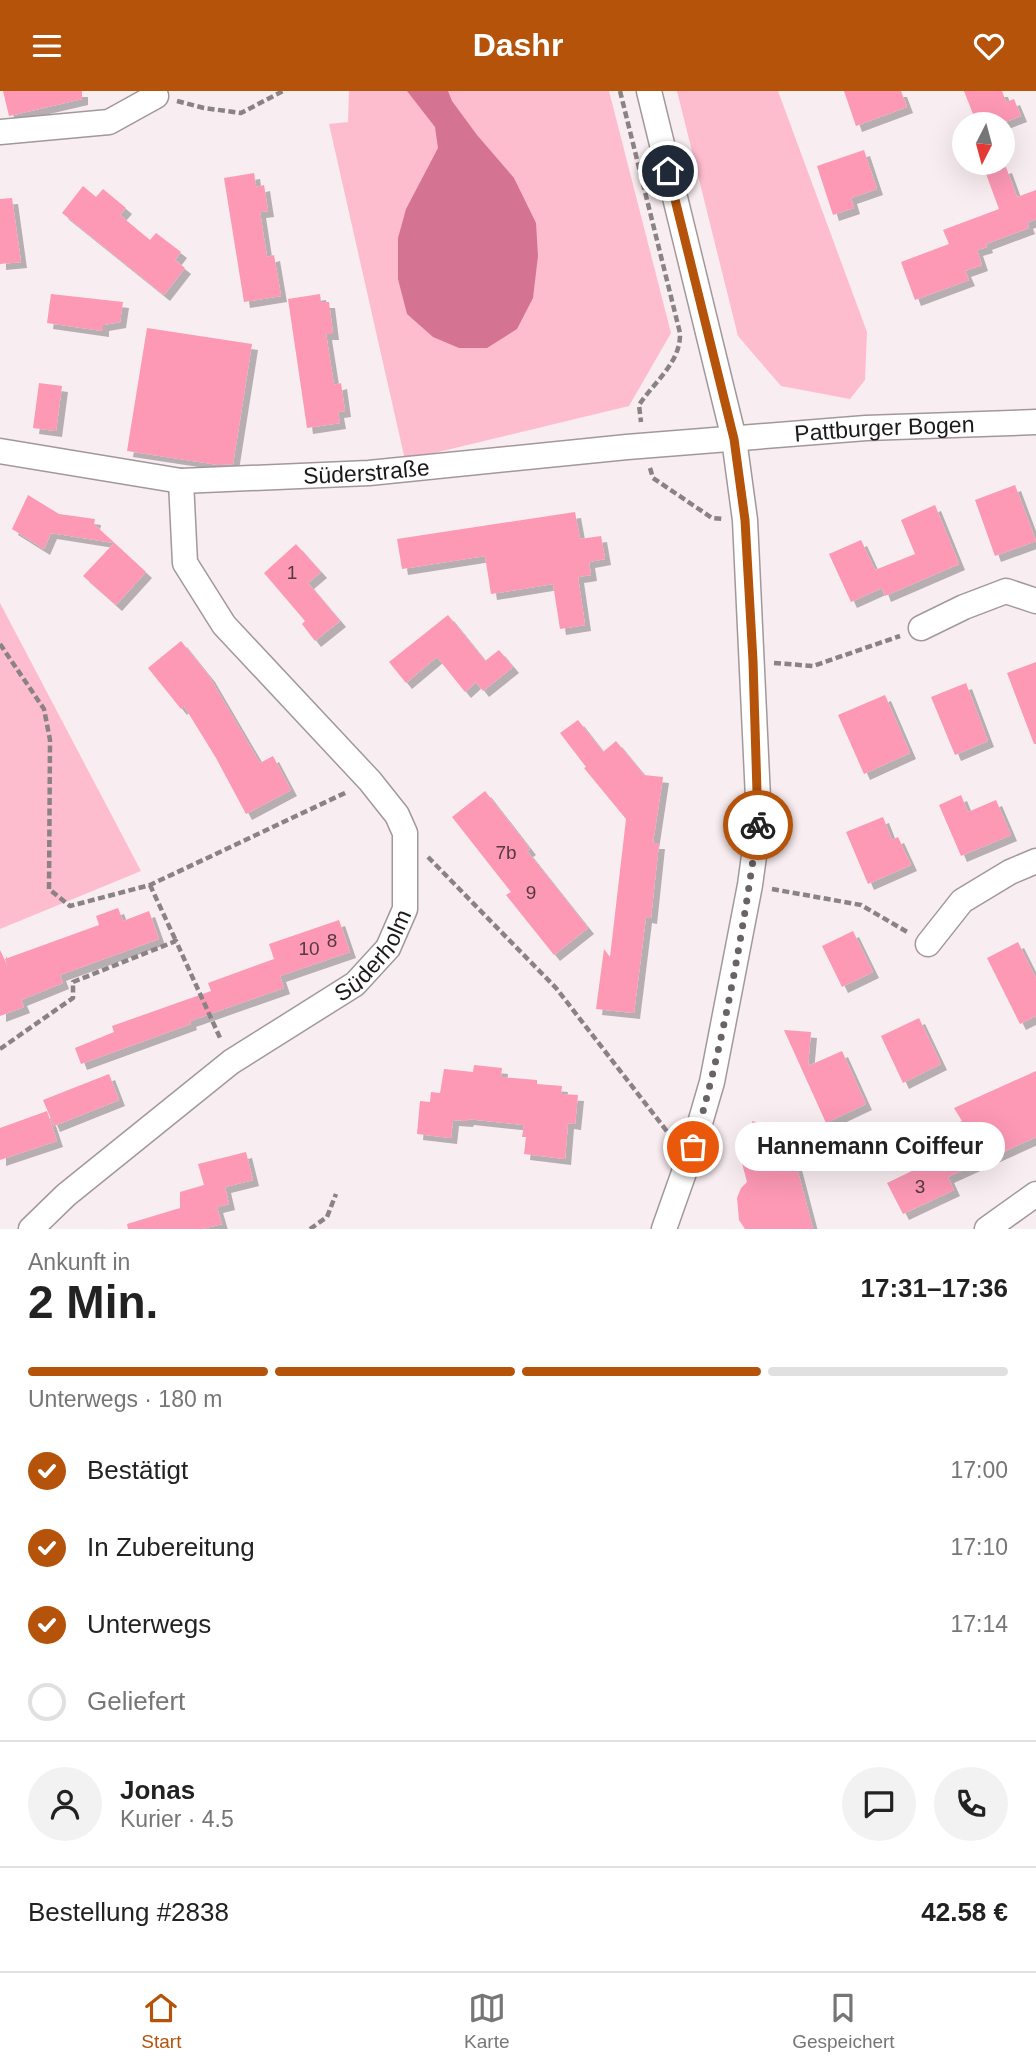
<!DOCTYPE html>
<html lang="de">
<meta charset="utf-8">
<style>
body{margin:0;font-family:Helvetica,sans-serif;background:#f2f2f2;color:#222;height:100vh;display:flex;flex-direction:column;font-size:26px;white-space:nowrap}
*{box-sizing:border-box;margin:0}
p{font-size:23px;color:#767676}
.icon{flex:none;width:38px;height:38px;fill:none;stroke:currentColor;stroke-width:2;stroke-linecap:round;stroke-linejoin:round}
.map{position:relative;height:1138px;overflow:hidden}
.drawer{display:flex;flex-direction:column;background:#fff;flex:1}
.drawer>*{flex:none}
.needle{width:46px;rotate:186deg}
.controls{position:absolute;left:952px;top:21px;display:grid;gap:14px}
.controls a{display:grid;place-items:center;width:63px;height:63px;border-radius:50%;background:#fff;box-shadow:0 7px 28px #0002;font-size:35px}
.pin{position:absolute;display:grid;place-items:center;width:60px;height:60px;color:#fff;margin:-30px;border:4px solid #fff;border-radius:50%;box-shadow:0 2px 7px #0007}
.courier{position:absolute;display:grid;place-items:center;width:70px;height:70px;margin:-35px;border:5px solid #b45309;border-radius:50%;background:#fff;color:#222;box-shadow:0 2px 9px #0007}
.bubble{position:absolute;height:49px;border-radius:24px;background:#fff;box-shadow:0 7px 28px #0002;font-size:23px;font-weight:700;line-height:49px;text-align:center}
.overview em{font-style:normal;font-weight:700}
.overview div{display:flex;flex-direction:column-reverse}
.overview{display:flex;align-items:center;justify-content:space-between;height:119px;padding:0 28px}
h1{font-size:46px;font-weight:700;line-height:52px}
.bar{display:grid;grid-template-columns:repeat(4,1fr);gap:10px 7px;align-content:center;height:84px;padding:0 28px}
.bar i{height:9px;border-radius:5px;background:#e0e0e0}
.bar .selected{background:#b45309}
.bar p{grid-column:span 4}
.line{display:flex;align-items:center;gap:18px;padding:0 28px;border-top:2px solid #e0e0e0}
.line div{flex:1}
.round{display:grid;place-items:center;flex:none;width:74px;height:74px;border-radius:37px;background:#f2f2f2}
ol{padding:0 28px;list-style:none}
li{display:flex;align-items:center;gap:21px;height:77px}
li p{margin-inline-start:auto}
li .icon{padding:7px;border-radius:50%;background:#b45309;color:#fff;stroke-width:4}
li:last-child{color:#767676}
li i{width:38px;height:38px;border:4px solid #e0e0e0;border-radius:50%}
header{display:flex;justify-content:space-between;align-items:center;height:91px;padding:0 28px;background:#b45309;color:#fff;font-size:32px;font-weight:700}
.tabs{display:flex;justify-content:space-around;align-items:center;height:98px;border-top:2px solid #e0e0e0;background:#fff;font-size:19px;color:#767676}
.tabs a{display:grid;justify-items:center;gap:4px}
.tabs .selected{color:#b45309}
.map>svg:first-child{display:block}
.green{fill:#febdce}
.water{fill:#d57492}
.building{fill:#fd98b5;filter:url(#shadow)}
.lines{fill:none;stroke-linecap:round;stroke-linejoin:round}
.minor-casing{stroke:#a2989a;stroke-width:27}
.path{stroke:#8a8385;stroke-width:4.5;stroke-dasharray:7 3.5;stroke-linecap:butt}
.minor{stroke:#fff;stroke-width:24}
.done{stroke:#696365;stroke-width:7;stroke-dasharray:0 12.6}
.route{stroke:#b45309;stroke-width:9}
.labels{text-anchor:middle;stroke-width:5;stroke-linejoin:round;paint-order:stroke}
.number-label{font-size:19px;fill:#543941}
.street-label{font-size:23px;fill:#1c191a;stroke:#fff}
</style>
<header><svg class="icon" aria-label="menu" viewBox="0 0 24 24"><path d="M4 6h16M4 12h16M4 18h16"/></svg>Dashr<svg class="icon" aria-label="heart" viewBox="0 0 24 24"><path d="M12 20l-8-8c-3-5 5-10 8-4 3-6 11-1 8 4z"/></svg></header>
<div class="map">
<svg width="1036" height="1138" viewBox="0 0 1036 1138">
<defs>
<filter id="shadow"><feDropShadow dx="6" dy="6" stdDeviation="0" flood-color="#0004"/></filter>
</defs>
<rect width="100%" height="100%" fill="#f8edf0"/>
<path class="green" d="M349,0h260l62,242 -42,73 -224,54 -76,-336 19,-2z
M677,0h101l89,241 -2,48 -15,19 -69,-13 -43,-50z
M0,512l141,268 -141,58z"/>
<path class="water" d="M407,0h41l4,10 25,34 37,43 22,45 2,33 -5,42 -16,31 -30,19h-28l-26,-11 -26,-23 -9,-35v-41l8,-29 32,-61 -3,-21z"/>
<path class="building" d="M3,0h79v8l-73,17z
M844,0h57l6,16 -51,19z
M964,0h38l4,11 8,-3 7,17 -21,8h-14l-2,-5 -5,1 -2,-7 -4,1z
M864,59l13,39 -26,9 3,10 -21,7 -16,-49z
M1006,76l11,30 19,-7v29l-9,4 2,5 -43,16 1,3 -10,3 5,15 -17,6 4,9 -54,20 -14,-38 48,-18 -6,-14 56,-21 -13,-35z
M254,82l2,14 8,-2 4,26 -8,1 7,45 7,-2 7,41 -37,6 -20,-124z
M83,95l13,11 7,-8 23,19 -6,7 30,25 6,-7 25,19 -6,8 10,8 -21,27 -102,-82z
M12,107l9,64 -21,2v-65z
M51,203l72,8 -3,20 -17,3v6l-56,-8z
M320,203l1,8h8l4,32h-7l8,51 7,-2 4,28 -7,1 2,11 -33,5 -19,-129z
M147,237l105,16 -19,120 -14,1 -92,-14z
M39,292l23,3 -6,45 -23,-3z
M1015,394l21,56 -41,15 -20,-56z
M28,404l31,19 36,5 -1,5 52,48 -30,33 -33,-29 31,-33 -63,-10 -7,16 -32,-20z
M935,414l24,59 -74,32 -3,-8 -31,14 -22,-48 32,-14 14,30 40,-16 -14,-34z
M575,421l5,27 21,-3 4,23 -16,3 2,13 -13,2 7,48 -25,4 -7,-45 -62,10 -6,-38 -83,13 -5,-30z
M296,453l25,28 -13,11 32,38 -25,20 -13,-17 3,-3 -41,-48z
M448,524l37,46 14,-11 14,17 -30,24 -7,-9 -11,10 -28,-35 -31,26 -17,-21z
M181,550l28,35 51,87 13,-7 18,34 -45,24 -30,-56 -32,-52 -3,3 -33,-41z
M1036,571v82h-2l-27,-71z
M966,592l22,58 -33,14 -24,-58z
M885,604l25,58 -46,21 -26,-59z
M578,629l25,32 13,-11 28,34 19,2 -10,66h6l-8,75 -5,-1 -12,96 -38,-4 8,-60 6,8 16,-138 -42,-51 2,-1 -26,-34z
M485,700l45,58 -3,2 61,77 -34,27 -48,-60 5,-3 -59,-75z
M961,704l7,17 28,-12 15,35 -50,21 -22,-51z
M883,726l9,23 6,-3 13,28 -43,19 -22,-52z
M118,817l5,13 26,-10 10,28 -99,36 3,8 -42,17 3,7 -24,9v-66l11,23 -6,-14 94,-34 -3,-9z
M339,829l11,32 -70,24 4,12 -94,33 1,3 -110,40 -6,-16 39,-16 -2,-6 99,-35 -3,-8 66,-24 -5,-15z
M853,840l20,41 -31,15 -20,-41z
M1018,851l18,36v38l-16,8 -33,-66z
M919,927l22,46 -38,19 -22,-47z
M784,939l27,2 -3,34 34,-15 24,53 -40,19z
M474,974l28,3 -1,9 36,3v4l25,2 -1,8 17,1 -3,29 -7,-1 -3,36 -41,-5 2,-17h-4l2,-12 -56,-6 -1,2 -14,-1 -2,18 -34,-4 3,-33 10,1 1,-10 9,1 4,-24 29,3z
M1036,980v66l-88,40 6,13 -51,24 -16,-31 64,-31 -10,-22 21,-9 -8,-13z
M109,983l10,26 -65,26 -11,-26z
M47,1020l10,30 -57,19v-32z
M752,1030l35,9 26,99h-68l-6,-9 -2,-22 4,-10 6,-6 -8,-30 19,-5z
M246,1061l7,28 -28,7 4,17 -12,3 5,17 -20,5h-74l-1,-5 53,-16v-16l24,-7 -6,-21z"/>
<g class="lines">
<defs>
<g id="minor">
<path d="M649,0l85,348 11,81 14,300 -9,65 -38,197 -19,65 -29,82"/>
<path d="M0,41l109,-10 47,-26"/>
<path id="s1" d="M0,360l181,30 188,-8 258,-26 239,-19 170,-6"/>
<path d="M921,537l43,-21 42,-16 30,10"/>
<path d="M928,853l34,-43 48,-29 26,-11"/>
<path id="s2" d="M31,1138l35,-34 165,-133 124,-78 33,-36 17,-39v-76l-8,-18 -27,-34 -146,-156 -39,-62 -4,-82"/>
<path d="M987,1138l49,-35"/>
</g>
</defs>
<use href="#minor" class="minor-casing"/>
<path class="path" d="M620,0l60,242c1,29 -25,48 -41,72l2,17
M177,10l27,7 37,5 42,-22
M650,377l3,10 59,40 11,1
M0,553l44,65 6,31 -1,149 21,17 80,-21 197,-93
M774,572l39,3 87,-30
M428,766l128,131 113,146 4,2
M150,794l26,56
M772,798l89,16 48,28
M0,958l73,-51v-16l103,-41 45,99
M310,1138l17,-12 9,-23"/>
<use href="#minor" class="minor"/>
</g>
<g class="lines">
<path class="done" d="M693,1056c31,-105 50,-214 65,-322"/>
<path class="route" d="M668,80l66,268 11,81 8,141 5,164"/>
</g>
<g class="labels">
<g class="number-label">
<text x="292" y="488">1</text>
<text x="506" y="768">7b</text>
<text x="531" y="808">9</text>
<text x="332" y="856">8</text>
<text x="309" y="864">10</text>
<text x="920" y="1102">3</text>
</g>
<g class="street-label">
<text dy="8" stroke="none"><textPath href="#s1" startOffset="889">Pattburger Bogen</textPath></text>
<text dy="8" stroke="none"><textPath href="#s1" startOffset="369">Süderstraße</textPath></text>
<text dy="8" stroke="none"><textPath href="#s2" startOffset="441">Süderholm</textPath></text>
</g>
</g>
</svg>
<div class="controls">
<a><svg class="needle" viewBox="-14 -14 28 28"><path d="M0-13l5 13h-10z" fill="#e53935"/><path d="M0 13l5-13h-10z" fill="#767676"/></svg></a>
</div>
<div class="pin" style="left:693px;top:1056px;background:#ea580c"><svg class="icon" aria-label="bag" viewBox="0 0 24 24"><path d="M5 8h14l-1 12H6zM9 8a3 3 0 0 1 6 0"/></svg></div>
<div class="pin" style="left:668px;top:80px;background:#1f2937"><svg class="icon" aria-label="home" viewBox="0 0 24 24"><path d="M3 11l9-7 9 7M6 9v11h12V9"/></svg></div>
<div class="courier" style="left:758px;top:734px"><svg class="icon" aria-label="bike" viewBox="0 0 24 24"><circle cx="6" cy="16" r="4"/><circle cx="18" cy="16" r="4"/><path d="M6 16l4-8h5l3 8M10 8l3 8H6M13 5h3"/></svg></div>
<div class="bubble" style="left:735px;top:1031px;width:270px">Hannemann Coiffeur</div>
</div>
<section class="drawer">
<div class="overview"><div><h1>2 Min.</h1><p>Ankunft in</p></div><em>17:31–17:36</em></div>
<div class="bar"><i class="selected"></i><i class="selected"></i><i class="selected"></i><i></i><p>Unterwegs · 180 m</p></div>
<ol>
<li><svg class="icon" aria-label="check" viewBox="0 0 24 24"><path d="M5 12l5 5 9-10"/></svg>Bestätigt<p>17:00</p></li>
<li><svg class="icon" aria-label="check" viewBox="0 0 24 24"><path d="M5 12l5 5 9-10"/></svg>In Zubereitung<p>17:10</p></li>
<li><svg class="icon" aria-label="check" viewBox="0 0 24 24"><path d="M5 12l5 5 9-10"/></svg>Unterwegs<p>17:14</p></li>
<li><i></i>Geliefert</li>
</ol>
<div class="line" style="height:126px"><a class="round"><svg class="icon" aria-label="person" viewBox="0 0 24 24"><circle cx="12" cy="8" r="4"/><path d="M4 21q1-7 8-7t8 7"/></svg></a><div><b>Jonas</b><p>Kurier · 4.5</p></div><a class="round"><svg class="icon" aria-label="chat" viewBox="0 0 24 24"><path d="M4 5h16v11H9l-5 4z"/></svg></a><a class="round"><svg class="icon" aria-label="phone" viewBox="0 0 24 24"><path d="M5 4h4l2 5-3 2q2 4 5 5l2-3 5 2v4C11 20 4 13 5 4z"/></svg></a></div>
<div class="line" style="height:91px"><div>Bestellung #2838</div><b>42.58 €</b></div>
</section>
<nav class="tabs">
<a class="selected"><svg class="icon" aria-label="home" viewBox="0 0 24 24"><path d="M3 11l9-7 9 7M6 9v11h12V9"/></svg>Start</a>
<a><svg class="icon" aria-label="map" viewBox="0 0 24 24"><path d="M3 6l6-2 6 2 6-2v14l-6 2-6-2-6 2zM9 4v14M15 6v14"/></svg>Karte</a>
<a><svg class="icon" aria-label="saved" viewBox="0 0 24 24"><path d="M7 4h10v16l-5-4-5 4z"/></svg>Gespeichert</a>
</nav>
